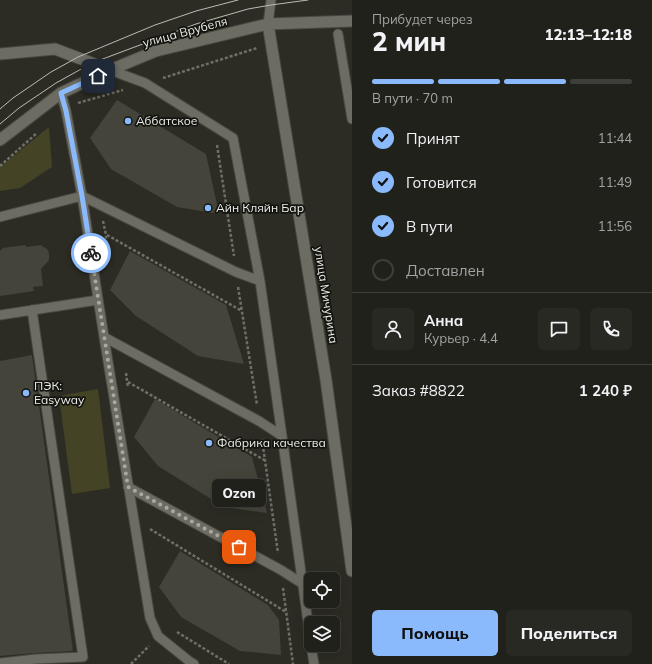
<!DOCTYPE html>
<html lang="ru">
<meta charset="utf-8">
<style>
body{margin:0;font-family:Mulish,sans-serif;background:#292924;color:#f1f3f6;height:100vh;display:flex;flex-direction:column;font-size:15px;white-space:nowrap}
*{box-sizing:border-box;margin:0}
p{font-size:13px;color:#a2a3a3}
.icon{flex:none;width:22px;height:22px;fill:none;stroke:currentColor;stroke-width:2;stroke-linecap:round;stroke-linejoin:round}
.map{position:relative;flex:1;overflow:hidden}
.side{display:flex;flex-direction:column;background:#21211b;width:300px}
.side>*{flex:none}
.controls{position:absolute;left:304px;top:572px;display:grid;gap:8px}
.controls a{display:grid;place-items:center;width:36px;height:36px;border-radius:6px;background:#21211b;box-shadow:0 4px 16px #0002,0 0 0 1px #3e3e3a;font-size:20px}
.pin{position:absolute;display:grid;place-items:center;width:34px;height:34px;color:#fff;margin:-17px;border-radius:8px;box-shadow:0 2px 6px #0006}
.courier{position:absolute;display:grid;place-items:center;width:40px;height:40px;margin:-20px;border:3px solid #8abafc;border-radius:50%;background:#fff;color:#222;box-shadow:0 1px 5px #0007}
.bubble{position:absolute;height:28px;border-radius:6px;background:#21211b;box-shadow:0 4px 16px #0002,0 0 0 1px #3e3e3a;font-size:13px;font-weight:800;line-height:28px;text-align:center}
.head em{font-style:normal;font-weight:800}
.head div{display:flex;flex-direction:column-reverse}
.head{display:flex;align-items:center;justify-content:space-between;height:68px;padding:0 20px}
h1{font-size:26px;font-weight:800;line-height:30px}
.bar{display:grid;grid-template-columns:repeat(4,1fr);gap:6px 4px;align-content:center;height:48px;padding:0 20px}
.bar i{height:5px;border-radius:3px;background:#3e3e3a}
.bar .on{background:#8abafc}
.bar p{grid-column:span 4}
.line{display:flex;align-items:center;gap:10px;padding:0 20px;border-top:1px solid #3e3e3a}
.line div{flex:1}
.round{display:grid;place-items:center;flex:none;width:42px;height:42px;border-radius:6px;background:#292924}
ol{padding:0 20px;list-style:none}
li{display:flex;align-items:center;gap:12px;height:44px}
li p{margin-inline-start:auto}
li .icon{padding:4px;border-radius:50%;background:#8abafc;color:#111;stroke-width:4}
li:last-child{color:#a2a3a3}
li i{width:22px;height:22px;border:2px solid #3e3e3a;border-radius:50%}
.button{display:flex;gap:8px;margin-top:auto;padding:8px 20px}
.button a{flex:1;height:46px;border-radius:6px;background:#8abafc;color:#111;font-size:16px;font-weight:800;line-height:46px;text-align:center}
.button a+a{background:#292924;color:#f1f3f6}
main{display:flex;flex:1;min-height:0}
.map>svg:first-child{display:block}
.green{fill:#444325}
.building{fill:#44443b}
.lines{fill:none;stroke-linecap:round;stroke-linejoin:round}
.service-casing{stroke:#484842;stroke-width:11}
.minor-casing{stroke:#484842;stroke-width:13}
.path{stroke:#6f6f68;stroke-width:2.5;stroke-dasharray:3 2;stroke-linecap:butt}
.service{stroke:#6c6c63;stroke-width:9}
.minor{stroke:#6c6c63;stroke-width:11}
.tram{stroke:#bbbbb5;stroke-width:1}
.done{stroke:#a9a9a3;stroke-width:4;stroke-dasharray:0 7.2}
.route{stroke:#8abafc;stroke-width:5}
.poi-dot{fill:#8abafc;stroke:#141410;stroke-width:1.5}
.labels{text-anchor:middle;stroke-width:3.5;stroke-linejoin:round;paint-order:stroke}
.street-label{font-size:12px;fill:#edede8;stroke:#141410}
.poi-label{font-size:12px;fill:#edede8;stroke:#141410;text-anchor:start}
</style>
<main>
<div class="map">
<svg width="352" height="664" viewBox="0 0 352 664">
<rect width="100%" height="100%" fill="#2c2c24"/>
<path class="green" d="M49,127l3,40 -32,21 -20,3v-24z
M98,389l12,99 -38,6 -13,-98z"/>
<path class="building" d="M117,100l89,54 13,60 -42,-7 -66,-38 -21,-31z
M26,245v2l15,-2 7,5 1,4v6l-8,9 2,17 -10,1 1,4 -34,5v-46h2v-2z
M130,251l96,54 18,59 -46,-8 -62,-40 -26,-26z
M32,355l41,296 -38,2 -35,3v-295z
M155,399l97,58 15,56 -43,-6 -66,-41 -24,-29z
M180,551l88,54 11,15 2,35 -41,-4 -59,-34 -22,-30z"/>
<g class="lines">
<defs>
<path id="service" d="M268,24l3,-24
M338,34l14,85
M110,70l35,13 88,55 27,143 22,155 29,208
M61,93l5,18 16,85 22,141 46,281 8,18 31,25 5,3
M0,217l82,-21 154,76 24,9
M0,315l98,-15
M104,337l155,84 23,15
M128,487l153,83 22,14
M311,645l3,19
M0,663l36,-4 47,-2 -51,-347"/>
<path id="minor" d="M268,24l58,356 26,191
M0,54l55,-5 55,21
M0,140l61,-47 49,-23 46,-19 112,-27 84,-3"/>
</defs>
<use href="#service" class="service-casing"/>
<use href="#minor" class="minor-casing"/>
<path class="path" d="M163,78l94,-30
M78,103l45,-13
M217,145l17,111
M0,166l37,-33
M103,221l3,14 1,21
M107,235l135,76
M238,287l19,118
M126,373l2,15
M128,382l138,79
M262,439l16,114
M150,529l136,83
M283,588l10,76
M177,632l52,32
M131,664l18,-18"/>
<use href="#service" class="service"/>
<use href="#minor" class="minor"/>
<path class="tram" d="M0,109l13,-11 38,-26 27,-15 77,-32 41,-14 42,-11
M0,124l19,-16 37,-25 36,-20 104,-39 52,-15 23,-4 37,-5"/>
</g>
<g class="lines">
<path class="done" d="M91,253l37,234 111,60"/>
<path class="route" d="M91,253l-9,-57 -16,-85 -5,-18 37,-17"/>
</g>
<g class="poi-dot">
<circle cx="128" cy="121" r="4"/>
<circle cx="208" cy="208" r="4"/>
<circle cx="26" cy="393" r="4"/>
<circle cx="209" cy="443" r="4"/>
</g>
<g class="labels">
<g class="street-label">
<text transform="translate(185 32) rotate(-15)" y="4">улица Врубеля</text>
<text transform="translate(326 295) rotate(81)" y="4">улица Мичурина</text>
</g>
<g class="poi-label">
<text x="136" y="125">Аббатское</text>
<text x="216" y="212">Айн Кляйн Бар</text>
<text x="34" y="390">ПЭК:<tspan x="34" dy="14">Easyway</tspan></text>
<text x="217" y="447">Фабрика качества</text>
</g>
</g>
</svg>
<div class="controls">
<a><svg class="icon" aria-label="locate" viewBox="0 0 24 24"><circle cx="12" cy="12" r="6"/><path d="M12 2v4M12 18v4M2 12h4M18 12h4"/></svg></a>
<a><svg class="icon" aria-label="layers" viewBox="0 0 24 24"><path d="M12 4l9 5-9 5-9-5zM3 14l9 5 9-5"/></svg></a>
</div>
<div class="pin" style="left:239px;top:547px;background:#ea580c"><svg class="icon" aria-label="bag" viewBox="0 0 24 24"><path d="M5 8h14l-1 12H6zM9 8a3 3 0 0 1 6 0"/></svg></div>
<div class="pin" style="left:98px;top:76px;background:#1f2937"><svg class="icon" aria-label="home" viewBox="0 0 24 24"><path d="M3 11l9-7 9 7M6 9v11h12V9"/></svg></div>
<div class="courier" style="left:91px;top:253px"><svg class="icon" aria-label="bike" viewBox="0 0 24 24"><circle cx="6" cy="16" r="4"/><circle cx="18" cy="16" r="4"/><path d="M6 16l4-8h5l3 8M10 8l3 8H6M13 5h3"/></svg></div>
<div class="bubble" style="left:212px;top:479px;width:54px">Ozon</div>
</div>
<section class="side">
<div class="head"><div><h1>2 мин</h1><p>Прибудет через</p></div><em>12:13–12:18</em></div>
<div class="bar"><i class="on"></i><i class="on"></i><i class="on"></i><i></i><p>В пути · 70 m</p></div>
<ol>
<li><svg class="icon" aria-label="check" viewBox="0 0 24 24"><path d="M5 12l5 5 9-10"/></svg>Принят<p>11:44</p></li>
<li><svg class="icon" aria-label="check" viewBox="0 0 24 24"><path d="M5 12l5 5 9-10"/></svg>Готовится<p>11:49</p></li>
<li><svg class="icon" aria-label="check" viewBox="0 0 24 24"><path d="M5 12l5 5 9-10"/></svg>В пути<p>11:56</p></li>
<li><i></i>Доставлен</li>
</ol>
<div class="line" style="height:72px"><a class="round"><svg class="icon" aria-label="person" viewBox="0 0 24 24"><circle cx="12" cy="8" r="4"/><path d="M4 21q1-7 8-7t8 7"/></svg></a><div><b>Анна</b><p>Курьер · 4.4</p></div><a class="round"><svg class="icon" aria-label="chat" viewBox="0 0 24 24"><path d="M4 5h16v11H9l-5 4z"/></svg></a><a class="round"><svg class="icon" aria-label="phone" viewBox="0 0 24 24"><path d="M5 4h4l2 5-3 2q2 4 5 5l2-3 5 2v4C11 20 4 13 5 4z"/></svg></a></div>
<div class="line" style="height:52px"><div>Заказ #8822</div><b>1 240 ₽</b></div>
<div class="button"><a>Помощь</a><a>Поделиться</a></div>
</section>
</main>
